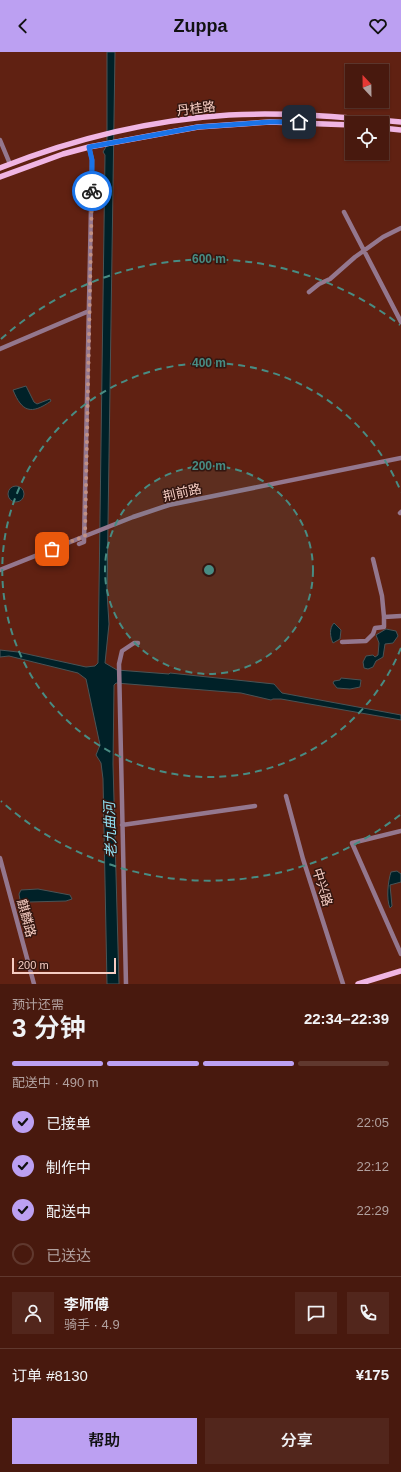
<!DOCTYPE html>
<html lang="zh">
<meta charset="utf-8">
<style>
body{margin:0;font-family:Arial,"Noto Sans SC",sans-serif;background:#52261c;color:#f1f3f6;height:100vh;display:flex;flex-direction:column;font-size:15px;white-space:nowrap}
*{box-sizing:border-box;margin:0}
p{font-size:13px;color:#b1a09e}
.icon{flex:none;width:22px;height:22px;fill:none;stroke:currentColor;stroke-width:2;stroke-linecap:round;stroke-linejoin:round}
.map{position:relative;height:932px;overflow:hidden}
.drawer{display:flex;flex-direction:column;background:#48190e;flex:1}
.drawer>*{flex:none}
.needle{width:26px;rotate:338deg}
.buttons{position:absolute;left:345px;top:12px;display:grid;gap:8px}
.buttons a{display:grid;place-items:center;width:44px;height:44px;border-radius:0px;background:#48190e;box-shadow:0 1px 3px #0004,0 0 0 1px #60382e;font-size:20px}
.scale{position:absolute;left:12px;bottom:10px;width:104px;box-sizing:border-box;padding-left:4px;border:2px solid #f5ccc2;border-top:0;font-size:11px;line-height:14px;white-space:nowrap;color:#f5ccc2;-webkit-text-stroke:3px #331610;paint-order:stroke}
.pin{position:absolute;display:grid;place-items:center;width:34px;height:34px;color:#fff;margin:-17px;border-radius:8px;box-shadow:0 2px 6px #0006}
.courier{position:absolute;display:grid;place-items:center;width:40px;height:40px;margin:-20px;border:3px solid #1a73e8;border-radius:50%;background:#fff;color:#222;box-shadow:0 1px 5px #0007}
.summary em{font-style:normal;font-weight:600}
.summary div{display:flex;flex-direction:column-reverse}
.summary{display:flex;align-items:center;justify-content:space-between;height:68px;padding:0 12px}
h1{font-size:26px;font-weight:600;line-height:30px}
.bar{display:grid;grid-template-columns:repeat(4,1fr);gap:6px 4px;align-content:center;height:48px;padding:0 12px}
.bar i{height:5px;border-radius:3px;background:#60382e}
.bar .current{background:#bca0f2}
.bar p{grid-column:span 4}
.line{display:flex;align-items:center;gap:10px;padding:0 12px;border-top:1px solid #60382e}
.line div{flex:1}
.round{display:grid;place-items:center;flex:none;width:42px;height:42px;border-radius:0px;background:#52261c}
ol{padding:0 12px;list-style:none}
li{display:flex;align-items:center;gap:12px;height:44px}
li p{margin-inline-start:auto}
li .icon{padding:4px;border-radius:50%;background:#bca0f2;color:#111;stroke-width:4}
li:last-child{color:#b1a09e}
li i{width:22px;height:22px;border:2px solid #60382e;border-radius:50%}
.button{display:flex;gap:8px;margin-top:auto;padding:8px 12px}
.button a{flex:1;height:46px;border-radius:0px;background:#bca0f2;color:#111;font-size:16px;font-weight:600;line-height:46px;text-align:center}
.button a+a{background:#52261c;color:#f1f3f6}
header{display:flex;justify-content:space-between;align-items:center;height:52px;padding:0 12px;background:#bca0f2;color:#111;font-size:18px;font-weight:600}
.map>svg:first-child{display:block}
.water{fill:#002128;stroke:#4a5456}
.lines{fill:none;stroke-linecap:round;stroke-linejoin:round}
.minor{stroke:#94778e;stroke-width:4.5}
.major{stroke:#f0b5e3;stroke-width:5.5}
.done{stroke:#c19084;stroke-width:4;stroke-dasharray:0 7.2}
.route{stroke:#1a73e8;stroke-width:5}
.ring{fill:none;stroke:#488c83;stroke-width:2;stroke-dasharray:7 5}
.labels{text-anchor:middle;stroke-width:3;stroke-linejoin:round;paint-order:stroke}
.street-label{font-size:13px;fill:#f5ccc2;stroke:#331610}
.water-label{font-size:14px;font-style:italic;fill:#92e2f5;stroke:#331610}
.centre{fill:#488c83;stroke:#331610;stroke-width:2}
.ring-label{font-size:12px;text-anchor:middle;font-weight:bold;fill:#488c83;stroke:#331610;stroke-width:3;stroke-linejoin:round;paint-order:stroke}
</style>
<header><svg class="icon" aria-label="back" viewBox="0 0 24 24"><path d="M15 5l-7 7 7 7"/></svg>Zuppa<svg class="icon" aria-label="heart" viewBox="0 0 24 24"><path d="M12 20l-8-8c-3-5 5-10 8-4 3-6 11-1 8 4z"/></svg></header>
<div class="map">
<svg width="401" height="932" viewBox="0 0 401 932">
<rect width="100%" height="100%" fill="#602112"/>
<path class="water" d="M107,0h8l-8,540 2,32 -4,39 12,7 52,4 1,-1 104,11 8,9 119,22v5l-120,-21h-8l-2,1 -30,-7 -125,-10 -2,2 -1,79 6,220h-12l-4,-205 -2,-16 -5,-8 4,-10 -14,-66 -8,-6 -69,-17 -9,1v-7l18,2 68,15 9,-1 3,-3 7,-508 -2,-3 4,-7z
M26,334l8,16 3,2 13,-5 1,2c-20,14 -29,11 -38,-11z
M8 442a8 8 0 1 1 16 0a8 8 0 1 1-16 0Z
M334,571l7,7 -1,9 -7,4c-3,-6 -4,-15 1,-20z
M386,577l10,2 2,5 -5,7 -8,1 -2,13 -7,4 -3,6 -5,2 -4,-1 -1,-6 3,-6 7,-1 2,2 3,-2 1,-12 -3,-8z
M341,626l20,2 -1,7 -10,2 -13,-1 -4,-5 1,-2 6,-1z
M397,819l4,3v8l-11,3 2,21 -2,2c-4,-9 -2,-27 1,-36z
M38,837l32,6 2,4 -6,2 -37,1 -9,-2 -1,-6 2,-4z"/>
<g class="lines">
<path class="minor" d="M0,88l10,24
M344,160l57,110
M309,240l10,-8 11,-5 25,-22 28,-20 18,-9
M0,297l89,-38
M400,461l1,-1
M79,492l5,-2 8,-382 -3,-13
M373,507l9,37 2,21
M0,518l133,-53 36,-12 232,-47
M342,590l24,-1 7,-7 2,-6 9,-1v-10l17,-1
M286,744l17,63 40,125
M122,773l133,-19
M401,779l-49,12 49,111
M0,806l34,126
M126,932l-7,-320 3,-13 12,-8h4"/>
<path class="major" d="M382,76l19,2
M0,116c73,-29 151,-48 229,-53 57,-3 115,2 172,7
M0,125l63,-23 26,-7 109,-20 72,-5 82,3
M358,932l43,-13"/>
</g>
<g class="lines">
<path class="done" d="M52,497l33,-13 7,-345"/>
<path class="route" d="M92,139v-31l-3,-13 109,-20 72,-5h29"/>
</g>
<circle cx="209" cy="518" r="104" fill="#488c83" fill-opacity=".12"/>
<g class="ring">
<circle cx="209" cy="518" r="104"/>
<path d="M401 596A207 207 0 1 1 401 440"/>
<path d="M400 763A311 311 0 0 1 1 749M1 287A311 311 0 0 1 400 273"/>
</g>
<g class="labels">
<g class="street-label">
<text transform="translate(196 56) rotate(-7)" y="5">丹桂路</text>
<text transform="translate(182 440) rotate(-13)" y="5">荆前路</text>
<text transform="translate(323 835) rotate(73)" y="5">中兴路</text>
<text transform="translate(27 866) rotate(75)" y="5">麒麟路</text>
</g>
<g class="water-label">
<text transform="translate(110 778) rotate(-92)" y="5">老九曲河</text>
</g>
</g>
<circle cx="209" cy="518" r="6" class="centre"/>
<g class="ring-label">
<text x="209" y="211">600 m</text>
<text x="209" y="315">400 m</text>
<text x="209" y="418">200 m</text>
</g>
</svg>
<div class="buttons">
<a><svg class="needle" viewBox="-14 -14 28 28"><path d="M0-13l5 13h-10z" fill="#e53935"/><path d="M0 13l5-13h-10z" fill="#b1a09e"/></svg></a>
<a><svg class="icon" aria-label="locate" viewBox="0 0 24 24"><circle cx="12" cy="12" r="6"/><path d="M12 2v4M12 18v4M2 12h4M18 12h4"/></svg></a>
</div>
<div class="scale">200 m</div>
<div class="pin" style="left:52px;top:497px;background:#ea580c"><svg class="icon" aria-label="bag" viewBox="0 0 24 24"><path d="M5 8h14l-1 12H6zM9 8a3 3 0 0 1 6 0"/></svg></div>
<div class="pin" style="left:299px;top:70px;background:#1f2937"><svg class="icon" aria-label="home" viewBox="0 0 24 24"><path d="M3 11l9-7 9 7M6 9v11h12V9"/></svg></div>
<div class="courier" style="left:92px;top:139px"><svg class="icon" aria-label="bike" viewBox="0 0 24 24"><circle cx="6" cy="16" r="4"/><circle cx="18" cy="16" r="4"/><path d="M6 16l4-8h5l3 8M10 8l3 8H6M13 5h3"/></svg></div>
</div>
<section class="drawer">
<div class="summary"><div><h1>3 分钟</h1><p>预计还需</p></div><em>22:34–22:39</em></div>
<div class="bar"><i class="current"></i><i class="current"></i><i class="current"></i><i></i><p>配送中 · 490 m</p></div>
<ol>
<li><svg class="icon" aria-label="check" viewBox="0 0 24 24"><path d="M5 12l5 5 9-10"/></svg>已接单<p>22:05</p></li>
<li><svg class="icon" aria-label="check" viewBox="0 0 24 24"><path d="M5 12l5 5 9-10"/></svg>制作中<p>22:12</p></li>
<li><svg class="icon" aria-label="check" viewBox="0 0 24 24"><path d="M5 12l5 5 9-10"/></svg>配送中<p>22:29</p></li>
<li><i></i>已送达</li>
</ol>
<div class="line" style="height:72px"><a class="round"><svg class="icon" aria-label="person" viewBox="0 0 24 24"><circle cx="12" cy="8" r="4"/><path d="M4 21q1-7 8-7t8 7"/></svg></a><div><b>李师傅</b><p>骑手 · 4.9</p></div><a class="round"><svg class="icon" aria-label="chat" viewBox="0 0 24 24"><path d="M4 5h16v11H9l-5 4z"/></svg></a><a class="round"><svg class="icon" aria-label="phone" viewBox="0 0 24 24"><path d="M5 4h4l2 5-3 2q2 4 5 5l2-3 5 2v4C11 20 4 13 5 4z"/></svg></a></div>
<div class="line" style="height:52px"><div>订单 #8130</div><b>¥175</b></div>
<div class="button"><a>帮助</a><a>分享</a></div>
</section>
